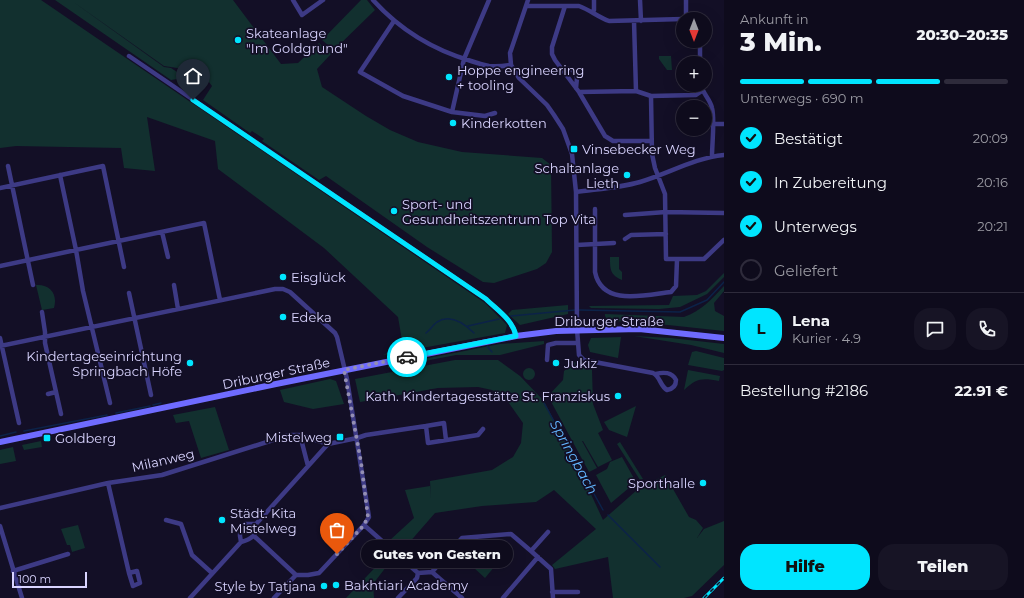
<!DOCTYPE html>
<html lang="de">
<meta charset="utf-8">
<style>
body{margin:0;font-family:Montserrat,sans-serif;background:#171425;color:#f1f3f6;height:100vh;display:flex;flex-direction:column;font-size:15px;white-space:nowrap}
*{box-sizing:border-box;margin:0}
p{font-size:13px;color:#9b9ba3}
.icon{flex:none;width:22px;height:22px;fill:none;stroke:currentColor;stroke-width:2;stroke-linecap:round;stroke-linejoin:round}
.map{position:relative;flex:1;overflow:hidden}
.side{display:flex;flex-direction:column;background:#0e0b1c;width:300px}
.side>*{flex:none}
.needle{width:26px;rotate:180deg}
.buttons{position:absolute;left:676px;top:12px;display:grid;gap:8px}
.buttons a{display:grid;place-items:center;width:36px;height:36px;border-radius:50%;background:#0e0b1c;box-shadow:0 4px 16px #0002,0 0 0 1px #2e2b3b;font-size:20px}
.scale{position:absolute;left:12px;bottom:10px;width:75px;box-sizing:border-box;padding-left:4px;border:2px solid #d9d4ff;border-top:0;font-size:11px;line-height:14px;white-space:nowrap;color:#d9d4ff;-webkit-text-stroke:3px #130f26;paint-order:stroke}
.pin{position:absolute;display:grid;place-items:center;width:34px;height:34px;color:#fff;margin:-41px -17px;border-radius:50% 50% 50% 0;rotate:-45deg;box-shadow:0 0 4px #0007}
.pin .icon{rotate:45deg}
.courier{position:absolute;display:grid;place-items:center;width:40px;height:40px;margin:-20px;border:3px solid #00e5ff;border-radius:50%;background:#fff;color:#222;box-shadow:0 1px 5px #0007}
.bubble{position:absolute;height:28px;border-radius:14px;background:#0e0b1c;box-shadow:0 4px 16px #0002,0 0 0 1px #2e2b3b;font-size:13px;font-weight:800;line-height:28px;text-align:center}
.overview em{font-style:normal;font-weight:800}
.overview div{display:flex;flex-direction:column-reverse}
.overview{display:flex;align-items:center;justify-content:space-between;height:68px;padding:0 16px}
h1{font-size:26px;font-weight:800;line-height:30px}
.bar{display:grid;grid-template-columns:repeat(4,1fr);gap:6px 4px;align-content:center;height:48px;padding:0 16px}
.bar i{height:5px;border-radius:3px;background:#2e2b3b}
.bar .active{background:#00e5ff}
.bar p{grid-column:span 4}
.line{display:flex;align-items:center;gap:10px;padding:0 16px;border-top:1px solid #2e2b3b}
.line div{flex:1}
.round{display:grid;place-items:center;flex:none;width:42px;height:42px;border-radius:16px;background:#171425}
ol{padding:0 16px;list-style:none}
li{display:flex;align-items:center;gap:12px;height:44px}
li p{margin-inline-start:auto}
li .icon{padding:4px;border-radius:50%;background:#00e5ff;color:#111;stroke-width:4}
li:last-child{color:#9b9ba3}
li i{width:22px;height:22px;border:2px solid #2e2b3b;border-radius:50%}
.cta{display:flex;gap:8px;margin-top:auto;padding:8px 16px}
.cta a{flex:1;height:46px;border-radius:16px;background:#00e5ff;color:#111;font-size:16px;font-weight:800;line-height:46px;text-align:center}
.cta a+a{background:#171425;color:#f1f3f6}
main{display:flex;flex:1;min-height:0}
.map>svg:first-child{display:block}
.green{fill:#12302f}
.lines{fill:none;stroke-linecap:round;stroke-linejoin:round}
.stream{stroke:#0c2248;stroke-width:1.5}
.street{stroke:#3d3a85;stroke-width:4.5}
.secondary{stroke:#6f6bff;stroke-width:6}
.rail-casing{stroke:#00e5ff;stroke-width:3}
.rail{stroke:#130f26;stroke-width:1.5;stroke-dasharray:4.5;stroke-linecap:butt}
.done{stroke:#948fb3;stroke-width:4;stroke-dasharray:0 7.2}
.route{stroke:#00e5ff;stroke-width:5}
.poi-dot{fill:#00e5ff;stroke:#130f26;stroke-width:1.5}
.labels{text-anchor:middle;stroke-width:3.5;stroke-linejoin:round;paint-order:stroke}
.poi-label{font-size:13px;fill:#d9d4ff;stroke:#130f26;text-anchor:start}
.street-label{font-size:13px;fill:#d9d4ff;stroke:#130f26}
.water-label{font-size:14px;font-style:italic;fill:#62b6ff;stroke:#130f26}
</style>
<main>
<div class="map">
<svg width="724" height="598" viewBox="0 0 724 598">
<rect width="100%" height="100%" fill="#130f26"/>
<path class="green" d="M0,0h41l444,303 22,22 -2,8 -122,22 20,-9 -5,-29 -74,-69 -106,-79 -3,-28 -68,-24 8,54 -31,-3 -3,-20 -105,-2 -16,2z
M55,0h178l48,64 17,-1 21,-20 12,11 -14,15 5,18 44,29 24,14 28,12 44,10 80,6 9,7 1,87 -6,11 -9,6 -43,14 -11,-1 -56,-35 -101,-71 -7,4 -57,-39 2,-2 -12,-8 -2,2 -47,-33 9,-14 -6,-8 -22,-9 -20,-3 -92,-65 92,66 7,1 9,6 -3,5 -6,1z
M361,0h6l8,10 -41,40 -12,-10z
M659,56h12l1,14h-5l-8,-11z
M610,257h9v12l3,3v8c-12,-5 -12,-11 -12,-23z
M724,273v4l-17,17 -27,13 -21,2 -68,-1 -2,-2 80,-1 4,-9 24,-1 9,-4z
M36,285c14,-1 22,9 18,23l-12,2z
M724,286v5l-10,12 1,8 9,5v15l-84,-9 -32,-1 -3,-5v-2l79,3c17,-6 28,-18 40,-31z
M568,305v9l-48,11 -12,-11 4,-4z
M634,336l37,2 53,6v9l-33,-8z
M621,337l-3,21 -28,-6 -2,-7 3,-7z
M544,341v3l-44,11h-44l-68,13v-2l112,-22z
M696,351l28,7v12l-2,1 -34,-6 4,-13z
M455,360h43l22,16 24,25 39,76 20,43 34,-30 28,-15 24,42 7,3 7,8 -6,10 7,-9 20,-8v44l-32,31 -8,2h-71l-5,-41 -53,12 -3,-4 44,-36 -42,-39 -18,12 -54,4 -47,7 -34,39 -12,-11 25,-23 -9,-28 25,-4 1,13 -1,-18 62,-11 21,-13 8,-14 2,-20 -19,-27 -12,-6 -14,-3 -40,1 -78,14 -5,-23z
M576,361l7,5 8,1 1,3 1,34 10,26 -8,5 3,-2 14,27 -14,7 -15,-26h-1l15,27 -8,4 -41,-76 15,-16 1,-9z
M523 374a6 6 0 1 1 12 0a6 6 0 1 1-12 0Z
M688,370l32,6 -1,5c-17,-3 -22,-3 -35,9z
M330,379l6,2 8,23 -31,5 -29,-7 -4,-12z
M636,406l-9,31 -18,-7 -5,-8z
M215,407l14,43 -28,8 -12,-37 -13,2 -3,-8z
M41,441l1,6 -18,3 -2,-5z
M620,442l23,37 -3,1 -23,-36z
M13,447l3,14 -16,3v-14z
M622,457l14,25 -25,21 -15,-28 11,-6 3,-7z
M78,525l7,23 -13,4 -2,-7h-3l-6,-16z
M389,553l4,5 -20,26 1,14h-28z
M495,566l-10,12 -12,-11z"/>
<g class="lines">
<path class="stream" d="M579,310l101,2 27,-12 17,-18
M511,316l64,-6
M468,326l31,-7
M426,333c4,-3 7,-8 11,-11 14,-9 28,2 37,11
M487,346l5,6
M544,403l59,107
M153,405l8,-2
M116,413l34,-7
M24,431l83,-16
M0,436l16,-4
M608,515l52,52"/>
<path class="street" d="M293,0l9,15 21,-15
M373,0c27,30 61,50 98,61 6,2 12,4 18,5 7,1 15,0 22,-1
M528,0l-18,53 1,12 8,13 28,27 7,10 9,14 9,25 4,38 1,137 2,26 5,5 69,13c7,3 7,13 14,17 6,-1 9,-4 9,-10 -4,-8 -13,-8 -20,-6
M640,0l1,21
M686,0v19
M526,6h53c11,4 19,11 30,15l74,-2
M565,6l-13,41v7l3,6 24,32 26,44 8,5h38
M593,12l1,-2v-10
M394,21l-34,51 43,24 49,16 12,-53 25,-59
M634,21l2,70 15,5 1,58 3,14 10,26 1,65h38l20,-19
M129,56l357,243c11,11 27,21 30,37
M700,63v-22
M562,69h7l6,2 2,7 -1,10
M701,85c2,9 9,14 11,23 3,11 0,36 0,48
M579,92l57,-1
M651,96l45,-1 6,-4
M452,112l33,4 10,-3
M713,124h11
M8,166l25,119
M60,175l16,75 7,41 27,112
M0,188l103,-22 21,101
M576,192c22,-3 43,-4 64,-10 28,-8 54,-24 84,-27
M595,209v63c7,35 50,23 76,20l5,-6 1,-26
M625,215l41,-3 58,1
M162,232l6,25
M625,239l6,-4 35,-1
M577,245l37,-2
M0,266l204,-43 16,77
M174,285l4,24
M129,293l22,102
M42,312l3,20v11l16,71
M0,338l19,85
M0,346l275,-57h8l7,3 45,41 2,4 10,42 22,138 -5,8 -45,48 -11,2h-12l-22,23
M547,360l1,-15 8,-2h22
M48,394l8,-2
M426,426l18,-3 2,17
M300,435l8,31
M108,483l21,90 4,13 7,-3 -3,-12 -8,2
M0,508l108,-25 54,-8 127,-40h11l28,9
M166,520l15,4 11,31 20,18
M364,525l54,48 -1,5 -19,20
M0,526l22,72
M254,536l42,39
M241,542l-1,-6v-8l5,-4h11
M531,551l17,-19
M13,571l55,-17
M432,572l30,26
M418,573l14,-1 30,-34 49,-4 20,17 20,18 2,29
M552,592h26
M190,598l51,-56c11,-3 16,-7 15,-18l72,-80 29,-6 9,-3 60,-9 2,17 50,-8 5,-6
M503,598l35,-41"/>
<path class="secondary" d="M0,442l276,-58 240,-48 40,-5 83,-2 85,9"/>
<defs>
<path id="rail" d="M704,598l20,-20"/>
</defs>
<use href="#rail" class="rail-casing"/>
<use href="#rail" class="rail"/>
</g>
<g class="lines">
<path class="done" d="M337,554l27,-29 4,-8 -7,-55 -17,-92 63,-13"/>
<path class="route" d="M193,100l293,199c11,11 27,21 30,37l-109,21"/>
</g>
<g class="poi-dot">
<circle cx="238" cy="40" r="4"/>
<circle cx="449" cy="77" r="4"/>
<circle cx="453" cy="123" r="4"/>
<rect x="570" y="145" width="8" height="8" rx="2"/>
<circle cx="627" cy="175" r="4"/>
<circle cx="394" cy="211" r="4"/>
<circle cx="283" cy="277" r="4"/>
<circle cx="283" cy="317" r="4"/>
<circle cx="190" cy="363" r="4"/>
<circle cx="556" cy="363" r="4"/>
<circle cx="618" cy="396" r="4"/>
<rect x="336" y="433" width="8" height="8" rx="2"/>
<rect x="43" y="434" width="8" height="8" rx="2"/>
<circle cx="703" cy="483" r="4"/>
<circle cx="222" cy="520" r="4"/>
<circle cx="336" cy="585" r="4"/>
<circle cx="324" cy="586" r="4"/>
</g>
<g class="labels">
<g class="poi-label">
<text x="246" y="38">Skateanlage<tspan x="246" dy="15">"Im Goldgrund"</tspan></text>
<text x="457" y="75">Hoppe engineering<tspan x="457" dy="15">+ tooling</tspan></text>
<text x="461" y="128">Kinderkotten</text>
<text x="582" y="154">Vinsebecker Weg</text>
<text x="619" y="173" text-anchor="end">Schaltanlage<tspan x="619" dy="15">Lieth</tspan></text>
<text x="402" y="209">Sport- und<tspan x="402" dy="15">Gesundheitszentrum Top Vita</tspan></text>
<text x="291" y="282">Eisglück</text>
<text x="291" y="322">Edeka</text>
<text x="182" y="361" text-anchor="end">Kindertageseinrichtung<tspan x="182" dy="15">Springbach Höfe</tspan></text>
<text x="564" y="368">Jukiz</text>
<text x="610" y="401" text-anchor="end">Kath. Kindertagesstätte St. Franziskus</text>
<text x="332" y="442" text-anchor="end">Mistelweg</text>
<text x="55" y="443">Goldberg</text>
<text x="695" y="488" text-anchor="end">Sporthalle</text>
<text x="230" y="518">Städt. Kita<tspan x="230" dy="15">Mistelweg</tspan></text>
<text x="344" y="590">Bakhtiari Academy</text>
<text x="316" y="591" text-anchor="end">Style by Tatjana</text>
</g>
<g class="street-label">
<text x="609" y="326">Driburger Straße</text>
<text transform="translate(276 373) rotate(-12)" y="5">Driburger Straße</text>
<text transform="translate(163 460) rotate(-13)" y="5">Milanweg</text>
</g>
<g class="water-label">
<text transform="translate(574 457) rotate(61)" y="5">Springbach</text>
</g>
</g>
</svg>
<div class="buttons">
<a><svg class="needle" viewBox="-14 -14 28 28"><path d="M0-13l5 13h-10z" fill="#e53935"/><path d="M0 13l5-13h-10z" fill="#9b9ba3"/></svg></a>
<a>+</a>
<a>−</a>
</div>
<div class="scale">100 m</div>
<div class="pin" style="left:337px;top:554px;background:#ea580c"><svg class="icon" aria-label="bag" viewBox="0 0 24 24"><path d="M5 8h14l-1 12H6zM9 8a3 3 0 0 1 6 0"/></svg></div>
<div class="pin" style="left:193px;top:100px;background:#1f2937"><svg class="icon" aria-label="home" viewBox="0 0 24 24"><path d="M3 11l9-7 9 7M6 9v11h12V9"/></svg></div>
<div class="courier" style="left:407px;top:357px"><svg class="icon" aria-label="car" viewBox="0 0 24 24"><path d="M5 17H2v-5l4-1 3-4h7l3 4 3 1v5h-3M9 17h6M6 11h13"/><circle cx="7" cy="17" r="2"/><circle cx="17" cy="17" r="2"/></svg></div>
<div class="bubble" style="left:361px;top:540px;width:152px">Gutes von Gestern</div>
</div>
<section class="side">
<div class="overview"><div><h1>3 Min.</h1><p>Ankunft in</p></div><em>20:30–20:35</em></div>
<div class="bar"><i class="active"></i><i class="active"></i><i class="active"></i><i></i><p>Unterwegs · 690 m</p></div>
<ol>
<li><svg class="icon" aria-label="check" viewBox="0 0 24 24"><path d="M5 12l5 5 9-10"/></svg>Bestätigt<p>20:09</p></li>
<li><svg class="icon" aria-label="check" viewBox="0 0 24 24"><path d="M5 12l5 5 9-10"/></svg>In Zubereitung<p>20:16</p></li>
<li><svg class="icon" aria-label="check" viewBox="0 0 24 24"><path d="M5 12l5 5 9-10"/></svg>Unterwegs<p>20:21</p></li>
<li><i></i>Geliefert</li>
</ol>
<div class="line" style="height:72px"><b class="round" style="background:#00e5ff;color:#111">L</b><div><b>Lena</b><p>Kurier · 4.9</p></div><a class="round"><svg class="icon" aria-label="chat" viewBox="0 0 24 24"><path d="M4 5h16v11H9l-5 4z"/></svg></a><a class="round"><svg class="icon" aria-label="phone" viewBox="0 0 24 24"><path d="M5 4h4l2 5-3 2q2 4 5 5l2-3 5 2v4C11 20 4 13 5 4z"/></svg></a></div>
<div class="line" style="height:52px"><div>Bestellung #2186</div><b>22.91 €</b></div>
<div class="cta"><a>Hilfe</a><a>Teilen</a></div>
</section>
</main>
